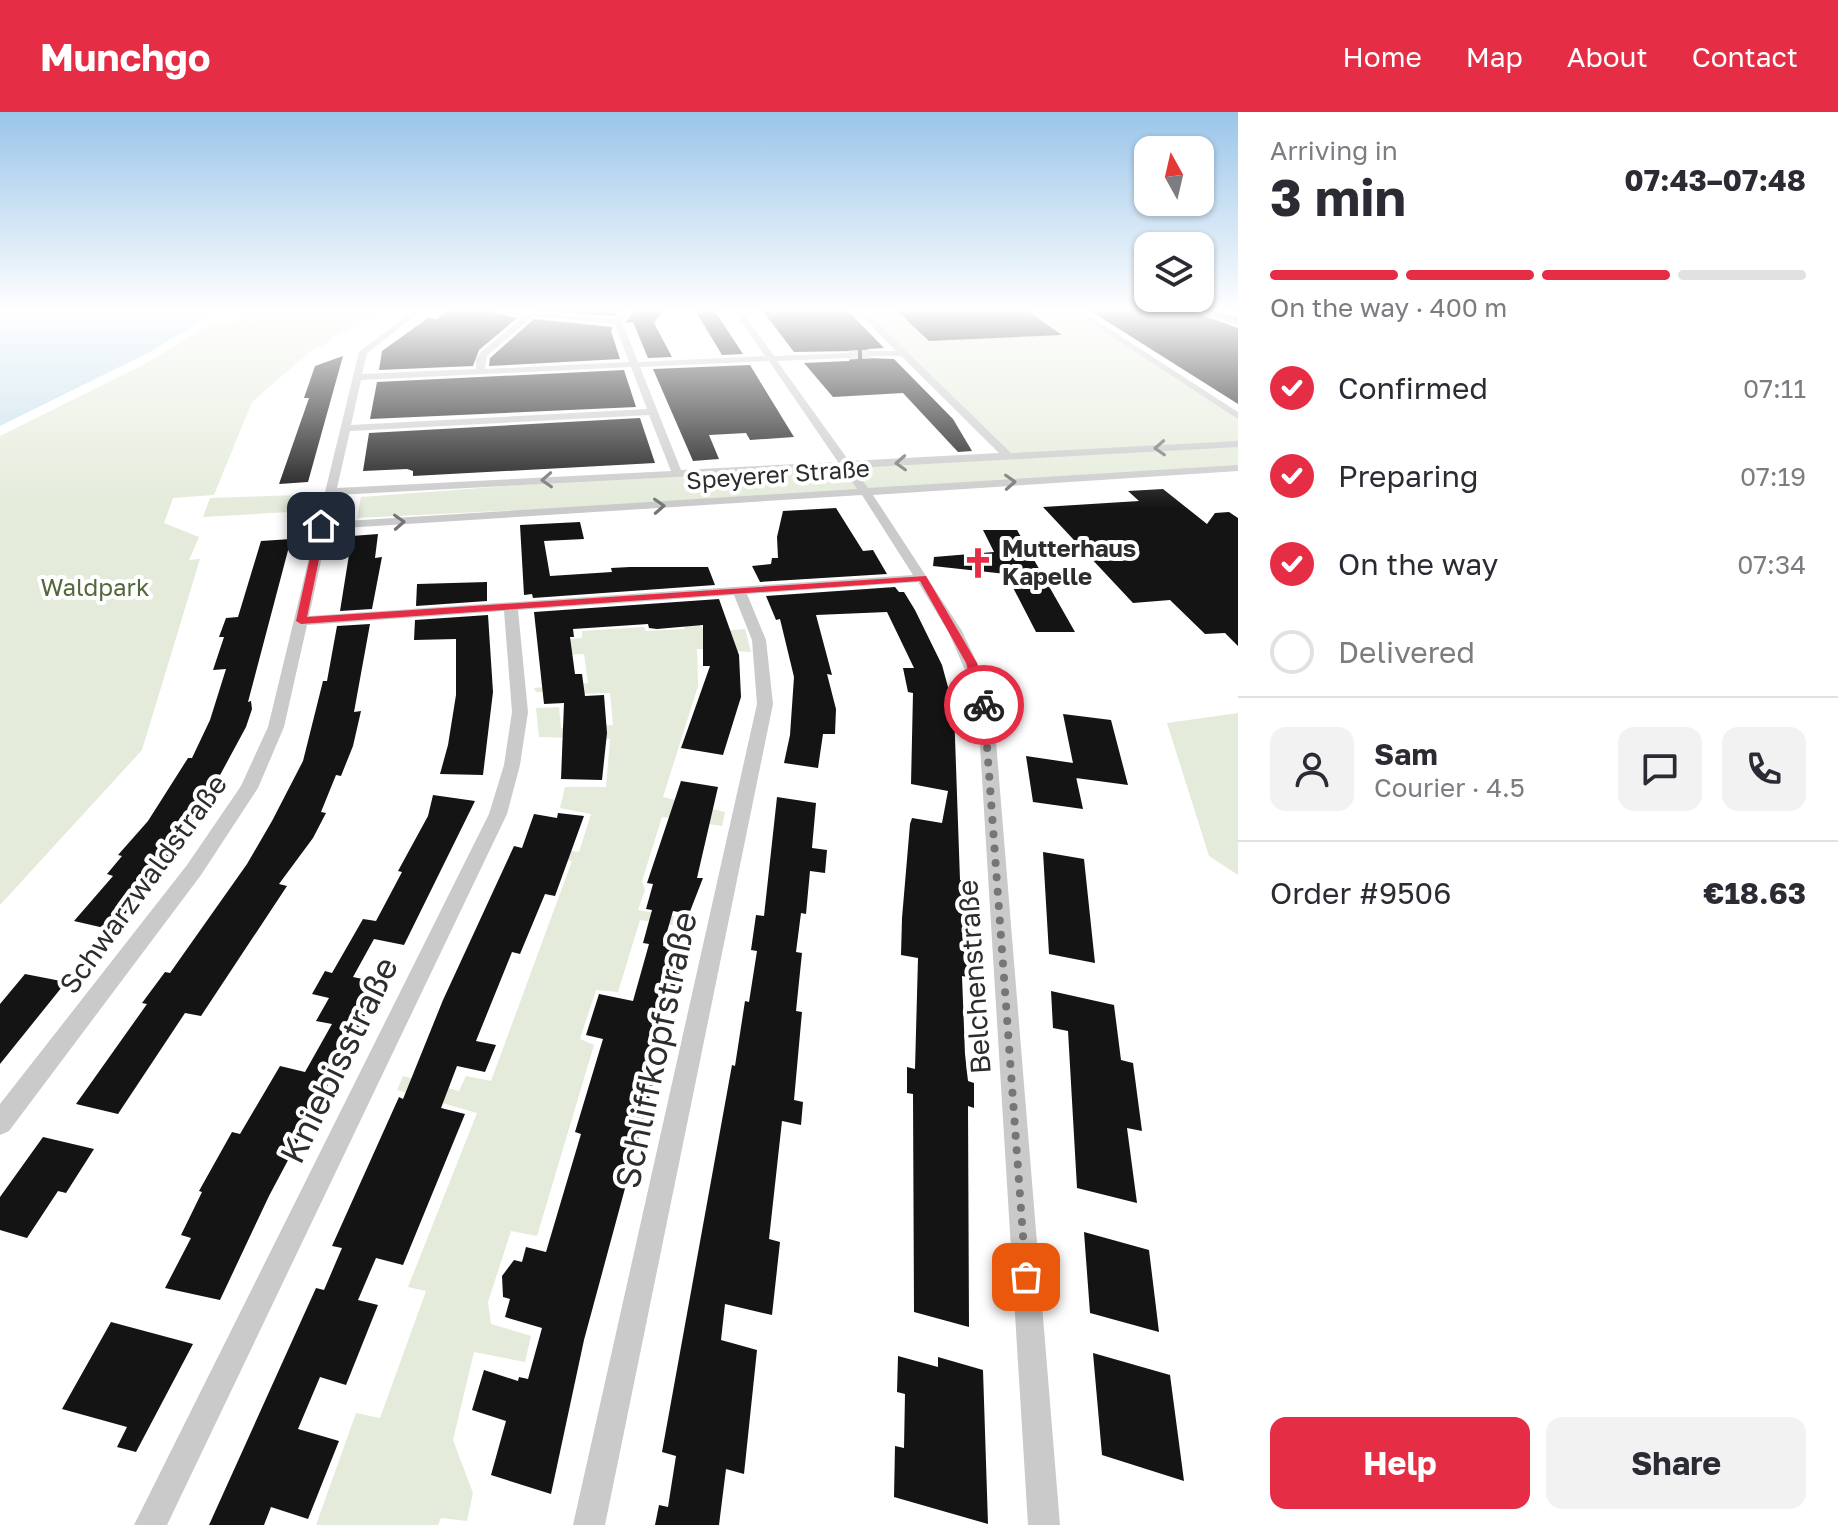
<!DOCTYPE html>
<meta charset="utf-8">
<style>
body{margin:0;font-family:"Golos Text",sans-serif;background:#f2f2f3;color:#2b2b33;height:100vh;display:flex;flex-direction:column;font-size:30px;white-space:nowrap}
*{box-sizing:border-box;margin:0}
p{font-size:26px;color:#7c7c81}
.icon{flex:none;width:44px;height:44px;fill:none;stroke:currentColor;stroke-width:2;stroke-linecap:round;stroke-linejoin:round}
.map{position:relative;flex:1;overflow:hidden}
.side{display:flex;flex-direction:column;background:#fff;width:600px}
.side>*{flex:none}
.needle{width:52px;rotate:352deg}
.controls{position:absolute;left:1134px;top:24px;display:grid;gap:16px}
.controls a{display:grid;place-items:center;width:80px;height:80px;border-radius:16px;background:#fff;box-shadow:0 2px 6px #0004;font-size:40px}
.pin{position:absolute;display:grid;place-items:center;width:68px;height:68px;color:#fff;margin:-34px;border-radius:16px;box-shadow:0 4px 12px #0006}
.courier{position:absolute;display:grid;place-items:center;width:80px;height:80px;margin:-40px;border:6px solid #e52e45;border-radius:50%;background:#fff;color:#222;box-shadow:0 2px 10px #0007}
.head em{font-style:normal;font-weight:700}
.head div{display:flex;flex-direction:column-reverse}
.head{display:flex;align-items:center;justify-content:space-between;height:136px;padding:0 32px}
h1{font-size:52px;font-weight:700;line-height:60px}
.bar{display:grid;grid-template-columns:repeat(4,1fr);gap:12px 8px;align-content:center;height:96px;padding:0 32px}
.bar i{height:10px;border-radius:6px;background:#e1e1e2}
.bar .active{background:#e52e45}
.bar p{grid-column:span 4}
.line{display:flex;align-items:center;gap:20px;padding:0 32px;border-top:2px solid #e1e1e2}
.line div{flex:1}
.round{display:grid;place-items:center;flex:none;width:84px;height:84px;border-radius:16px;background:#f2f2f3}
ol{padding:0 32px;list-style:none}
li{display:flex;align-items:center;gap:24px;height:88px}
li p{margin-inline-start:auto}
li .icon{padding:8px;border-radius:50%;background:#e52e45;color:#fff;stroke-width:4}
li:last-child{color:#7c7c81}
li i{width:44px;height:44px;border:4px solid #e1e1e2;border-radius:50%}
.primary-button{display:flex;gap:16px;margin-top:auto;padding:16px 32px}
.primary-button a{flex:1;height:92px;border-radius:16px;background:#e52e45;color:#fff;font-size:32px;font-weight:700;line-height:92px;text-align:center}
.primary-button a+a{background:#f2f2f3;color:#2b2b33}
header{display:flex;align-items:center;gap:48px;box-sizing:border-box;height:112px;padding:0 40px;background:#e52e45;color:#fff}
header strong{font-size:38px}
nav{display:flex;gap:44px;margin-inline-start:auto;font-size:28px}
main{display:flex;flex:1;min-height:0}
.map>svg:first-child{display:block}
.green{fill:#e4ebda}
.water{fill:#c6dfeb}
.building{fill:#141414}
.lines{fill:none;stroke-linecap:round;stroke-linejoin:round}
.street-tunnel{stroke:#d5d5d5;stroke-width:9;stroke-dasharray:9 4;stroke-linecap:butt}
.street{fill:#cacaca;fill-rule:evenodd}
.secondary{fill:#b7b7b7;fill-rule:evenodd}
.tram{stroke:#828282;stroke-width:2}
.oneway{stroke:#747474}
.route{fill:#e52e45}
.done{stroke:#767676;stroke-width:8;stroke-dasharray:0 14.4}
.labels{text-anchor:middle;stroke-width:8;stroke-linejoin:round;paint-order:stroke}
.far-street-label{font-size:24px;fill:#2d2d2d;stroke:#fff}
.far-poi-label{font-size:24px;font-weight:bold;fill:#2d2d2d;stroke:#fff;text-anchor:start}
.far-park-label{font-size:24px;fill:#53693b;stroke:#fff}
.street-label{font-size:28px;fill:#2d2d2d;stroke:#fff}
.near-street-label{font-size:34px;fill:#2d2d2d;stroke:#fff}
</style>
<header>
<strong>Munchgo</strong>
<nav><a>Home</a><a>Map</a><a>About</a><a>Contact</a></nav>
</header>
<main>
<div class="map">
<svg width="1238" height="1413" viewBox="0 0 1238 1413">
<rect width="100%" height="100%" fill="#fff"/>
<path class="green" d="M252,198h140l-60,27v4l-20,9 -60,52 -38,93 -41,3 -9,25 35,14 -10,23 11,-1 -58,191 -142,155v-469l145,-72 65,-40 25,-2z
M860,198h212l166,108v50l-405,27 -476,23 4,-21 316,-24 331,-16z
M326,382l-3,16 -120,7 7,-19z
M678,492l29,28 38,-3 6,23 -54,-3 1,37 -35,111 62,15 -3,14 -60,-9 -20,64 3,9 -7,20 59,10 -1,9 -56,-9 -22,72 -22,-2 -16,49 14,6 -57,191 -26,-5 -23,71 3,22 40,12 -6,26 -51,-10 -21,88 20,53 -6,28 -26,-3 -3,7h-122l40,-112 24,5 46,-127 -18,-4 69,-174 -80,-23 6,-14 56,15 7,-15 25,5 81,-220 -22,-4 4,-9 25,4 12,-38 -31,-6 5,-21h41l4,-48 -71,-2 -3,-29 23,-1 2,21 52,-3 -3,-32 -41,1 -1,-3 -32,1 -2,-4 54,-5 -4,-29 -20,1 -5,-15 23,-2v-7l62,-4 2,4 39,-2z
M1238,601v162l-29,-19 -42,-133z"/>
<path class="water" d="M0,198h218l-68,42 -150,74z"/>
<path class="building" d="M450,198h34l33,8 -38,32 -6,16 -94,4 3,-19 46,-33 9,1z
M528,198h92l-5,6z
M635,198h28l-9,13 18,34 -24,1 -15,-36 -8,1z
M695,198h19l29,44 -21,1z
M762,198h85l37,38 -16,1 -2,9 28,1 59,60 19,32 -14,1 -55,-59 -70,4 -29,-34 45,-2 5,-10 -60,1z
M896,198h130l36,25 -133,6z
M1089,198h99l50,18v76z
M534,207l79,8 -2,4 9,28 -131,7 1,-8z
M343,244l-35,126 -29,2 30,-86h-5l11,-32z
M750,253l44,72 -44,3 -4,-7 -37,2 10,24 -26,2 -40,-92z
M624,258l12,37 -266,12 7,-37z
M640,306l15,45 -242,13v-5l-6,-2 -44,2 6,-38z
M1163,377l44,35 8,-11 14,-1 9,6v128l-13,-13 -20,1 -35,-34 -37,3 -90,-96 96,-6 -11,-10z
M836,396l27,43 10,-1 14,24 -127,8 -8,-16 19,-2 1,-6h6l-1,-21 6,-26z
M580,410l4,17 -40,2 6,35 62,-4 -1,-4 19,-1h78l7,18 -182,13 -1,-4 -8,1 -4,-70z
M983,418h34l58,102h-39l-30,-58 -73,-8 1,-9 60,-5z
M378,422l-3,24 7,-1 -10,52 -32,2 12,-75z
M291,427l-43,163 3,-1 1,8 -6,18 -54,100 -79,103 -39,-9 39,-45 -6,-2 15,-18 -4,-1 30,-34 40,-63h4l18,-38 16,-51 -13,1 11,-33h-5l7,-19 12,-1 23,-76z
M487,470v19l-71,5 1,-22z
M895,475l4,5h5l11,18 27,55 12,44 6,171 3,1 1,39 12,2 2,57 -16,-3 3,78 3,27 6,2v25l-6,-2 1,221 -55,-15 -1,-218 -6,-1v-26l8,2 3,-111 -17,-3 1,-37 8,-94 2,-6 30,5 6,-32 -37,-7 2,-91 -5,-1 -5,-24h11l-27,-56 -71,3 16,60 -5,-1 9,35 -1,25h-12l-5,34 -34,-5 6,-28 4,-58 -14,-58 -4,1 -10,-24z
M719,487l20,56 2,42 -18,58 -42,-7 29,-82h-7v-41l-46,4 -8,-1 -1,-4 -75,5 1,8h-4l5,37h7l3,22 19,-1 3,38 -5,47 -41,-1 3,-76 -20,1 -10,-92z
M488,503l5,77 -10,83 -43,-1 8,-29 8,-50v-56l-42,1 1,-20z
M370,512l-16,88 7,-1 -8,35 -12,30 -5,-1 -15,37 5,1 -13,25 -34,46 8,2 -86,130 -16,-3 -67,101 -42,-10 71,-100 -5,-1 23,-31 5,1 77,-109 25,-43 31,-60 20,-80h4l10,-55z
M1063,602l48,6 17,65 -52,-7z
M1026,644l47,7 10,46 -50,-7z
M681,669l37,6 -21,91h6l-14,36 -16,-3 -10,35 22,5 -9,38 -7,-1 -19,80 7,2 -73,270 -33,154 -60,-19 15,-54 -34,-11 12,-40 34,11 1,-4 9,2 14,-51 -37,-11 5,-18 -7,-2 -1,-21 12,-16 8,2 4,-15 20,5 35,-118 -6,-2 28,-93 -17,-4 13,-41 34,7 16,-57 -6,-1 9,-33 -6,-1 7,-25 -6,-1z
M433,683l42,6 -71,144 -30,-6 -21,38 24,5 -16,32 4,1 -96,181 -49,104 -55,-12 26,-50 -10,-3 21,-43 -3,-1 33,-59 8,2 40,-68 25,6 27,-48 -16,-3 13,-23 -17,-4 13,-23 7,2 31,-54 13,2 26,-49 -4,-1 30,-55z
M777,685l39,6 -4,45 15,2 -2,23 -15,-2 -4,43 -5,-1 -5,39 6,1 -6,58 6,1 -8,88 9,2 -2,23 -19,-4 -13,118 11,3 -8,73 -47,-11 -4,36 36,10 -13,124 -18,-5 -7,56h-64l4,-20 9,2 8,-51 -14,-4 70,-387 3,1 10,-65 4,1 8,-51 -6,-1 5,-35 8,1z
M558,701l26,3 -29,80 -10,-2 -25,60 -8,-2 -36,89 20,4 -11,27 -28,-6 -16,42 24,6 -62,151 -27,-7 -18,42 20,5 -32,80 -26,-8 -22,52 41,12 -31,78 -37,-12 -7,18h-55l107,-237 8,2 18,-42 -10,-2 67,-149 4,2 40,-99 71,-154 8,2 12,-34 23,4z
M1043,740l41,7 11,104 -46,-9z
M25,862l41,8 -66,82v-60z
M1051,879l63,14 7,55 12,3 9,68 -15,-3 10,75 -60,-15 -9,-157 -15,-3z
M43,1025l51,12 -28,44 -8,-2 -31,47 -27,-8v-33z
M1084,1120l65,18 10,82 -69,-19z
M111,1210l82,22 -57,108 -19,-5 10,-20 -65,-18z
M1093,1241l77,22 14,106 -82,-26z
M898,1244l40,11v-10l45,13 5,154 -94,-27 1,-51 9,2 1,-54 -8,-2z"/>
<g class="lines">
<path class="street-tunnel" d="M849,243l22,-1"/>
<path class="street" d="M414,198h9l-56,43 -5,21 114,-5v-10l5,-7 43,-36 -37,-6 129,9 8,-9h8l-10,12 16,40 127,-6 -32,-46h8l33,46 78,-3 -3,5 -72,3 72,100 150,-8 -98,-97h-33l3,-5h25l-40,-41h8l147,143 227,-12v6l-384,21 14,20 370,-23v6l-365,24 89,136 26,55 7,43 65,796h-32l-49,-796 -7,-43 -24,-55 -30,-49 -171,12 19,46 7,64 -168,821h-32l184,-821 -5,-64 -18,-45 -216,15 10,102 -8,53 -13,49 -340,711h-33l355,-711 15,-49 8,-53 -8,-101 -197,14 -23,102 -26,61 -57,87 -192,256 -9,4v-31l187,-239 54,-79 27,-59 91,-375zM533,204l82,8 14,38 -144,7 2,-13zM769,249l69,101 -157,8 -41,-103zM631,255l16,42 -296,16 10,-45zM649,303l22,56 -334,17 13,-57zM843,356l14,21 -527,33 6,-27zM862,383l51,80 -604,41 19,-87z
M1071,198h9l158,102v7z"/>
<path class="secondary" d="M1191,198h18l29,7v8z"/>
<path class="tram" d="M1205,198l33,9"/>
</g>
<defs><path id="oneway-chevron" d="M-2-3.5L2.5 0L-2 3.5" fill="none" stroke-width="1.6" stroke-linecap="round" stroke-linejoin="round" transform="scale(2)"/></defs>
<g class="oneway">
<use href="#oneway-chevron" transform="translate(1160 336) rotate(177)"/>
<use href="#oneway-chevron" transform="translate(901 351) rotate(177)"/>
<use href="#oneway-chevron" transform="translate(547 368) rotate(177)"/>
<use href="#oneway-chevron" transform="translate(1010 370) rotate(-3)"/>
<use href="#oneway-chevron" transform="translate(659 394) rotate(-3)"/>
<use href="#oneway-chevron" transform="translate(399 410) rotate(-3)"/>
</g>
<linearGradient id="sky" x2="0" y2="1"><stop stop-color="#9ac5e9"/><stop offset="0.5" stop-color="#fff"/><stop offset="1" stop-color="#fff" stop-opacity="0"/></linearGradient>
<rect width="1238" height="396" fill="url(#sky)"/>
<path class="route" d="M321,412l5,2 -19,91 619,-41 51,87 12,42 -5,4 -6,-4 -12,-42 -46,-82 -619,43 -5,-3 21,-95z"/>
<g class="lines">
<path class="done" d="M984,593l42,572"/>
</g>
<defs>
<symbol id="church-bare" viewBox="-9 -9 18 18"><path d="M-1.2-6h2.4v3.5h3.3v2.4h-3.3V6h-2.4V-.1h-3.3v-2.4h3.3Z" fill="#e52e45" stroke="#fff" stroke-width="2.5" paint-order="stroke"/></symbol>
</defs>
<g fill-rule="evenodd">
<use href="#church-bare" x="956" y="429" width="44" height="44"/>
</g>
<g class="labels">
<g class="far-street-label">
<text transform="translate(778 363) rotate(-4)" y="8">Speyerer Straße</text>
</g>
<g class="far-poi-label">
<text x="1002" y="445">Mutterhaus<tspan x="1002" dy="28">Kapelle</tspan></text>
</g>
<g class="far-park-label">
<text x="95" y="484">Waldpark</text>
</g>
<g class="street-label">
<text transform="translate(143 772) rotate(-54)" y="10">Schwarzwaldstraße</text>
<text transform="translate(974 865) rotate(-94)" y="10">Belchenstraße</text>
</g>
<g class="near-street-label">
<text transform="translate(656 938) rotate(-78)" y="12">Schliffkopfstraße</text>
<text transform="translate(339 948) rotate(-64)" y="12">Kniebisstraße</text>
</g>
</g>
</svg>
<div class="controls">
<a><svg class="needle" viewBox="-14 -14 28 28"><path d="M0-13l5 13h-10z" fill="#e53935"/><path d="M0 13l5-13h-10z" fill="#7c7c81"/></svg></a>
<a><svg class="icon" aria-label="layers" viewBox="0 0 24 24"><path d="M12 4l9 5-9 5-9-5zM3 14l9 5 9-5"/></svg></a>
</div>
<div class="pin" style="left:1026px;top:1165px;background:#ea580c"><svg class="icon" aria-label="bag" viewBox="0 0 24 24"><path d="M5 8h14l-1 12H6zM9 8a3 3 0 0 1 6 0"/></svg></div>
<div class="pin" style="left:321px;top:414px;background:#1f2937"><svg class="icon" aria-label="home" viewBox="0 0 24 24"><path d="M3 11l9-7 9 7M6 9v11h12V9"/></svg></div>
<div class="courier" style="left:984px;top:593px"><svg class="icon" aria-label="bike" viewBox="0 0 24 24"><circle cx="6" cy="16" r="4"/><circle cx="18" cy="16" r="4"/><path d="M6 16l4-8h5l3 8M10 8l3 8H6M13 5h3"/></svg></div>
</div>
<section class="side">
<div class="head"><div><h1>3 min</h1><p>Arriving in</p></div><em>07:43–07:48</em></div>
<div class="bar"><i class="active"></i><i class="active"></i><i class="active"></i><i></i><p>On the way · 400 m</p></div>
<ol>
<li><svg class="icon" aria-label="check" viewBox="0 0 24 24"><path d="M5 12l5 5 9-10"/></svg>Confirmed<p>07:11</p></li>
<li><svg class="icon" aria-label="check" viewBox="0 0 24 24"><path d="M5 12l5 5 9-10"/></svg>Preparing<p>07:19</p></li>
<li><svg class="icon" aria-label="check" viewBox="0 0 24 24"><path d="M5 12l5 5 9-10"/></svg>On the way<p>07:34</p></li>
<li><i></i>Delivered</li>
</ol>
<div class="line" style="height:144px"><a class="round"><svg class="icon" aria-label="person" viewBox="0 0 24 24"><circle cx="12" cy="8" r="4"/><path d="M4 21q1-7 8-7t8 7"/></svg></a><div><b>Sam</b><p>Courier · 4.5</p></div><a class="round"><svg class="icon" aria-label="chat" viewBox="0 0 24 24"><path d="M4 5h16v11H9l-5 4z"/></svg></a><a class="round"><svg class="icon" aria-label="phone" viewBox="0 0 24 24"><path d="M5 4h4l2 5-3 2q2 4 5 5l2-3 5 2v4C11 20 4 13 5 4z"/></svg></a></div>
<div class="line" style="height:104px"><div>Order #9506</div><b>€18.63</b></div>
<div class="primary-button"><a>Help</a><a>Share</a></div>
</section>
</main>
